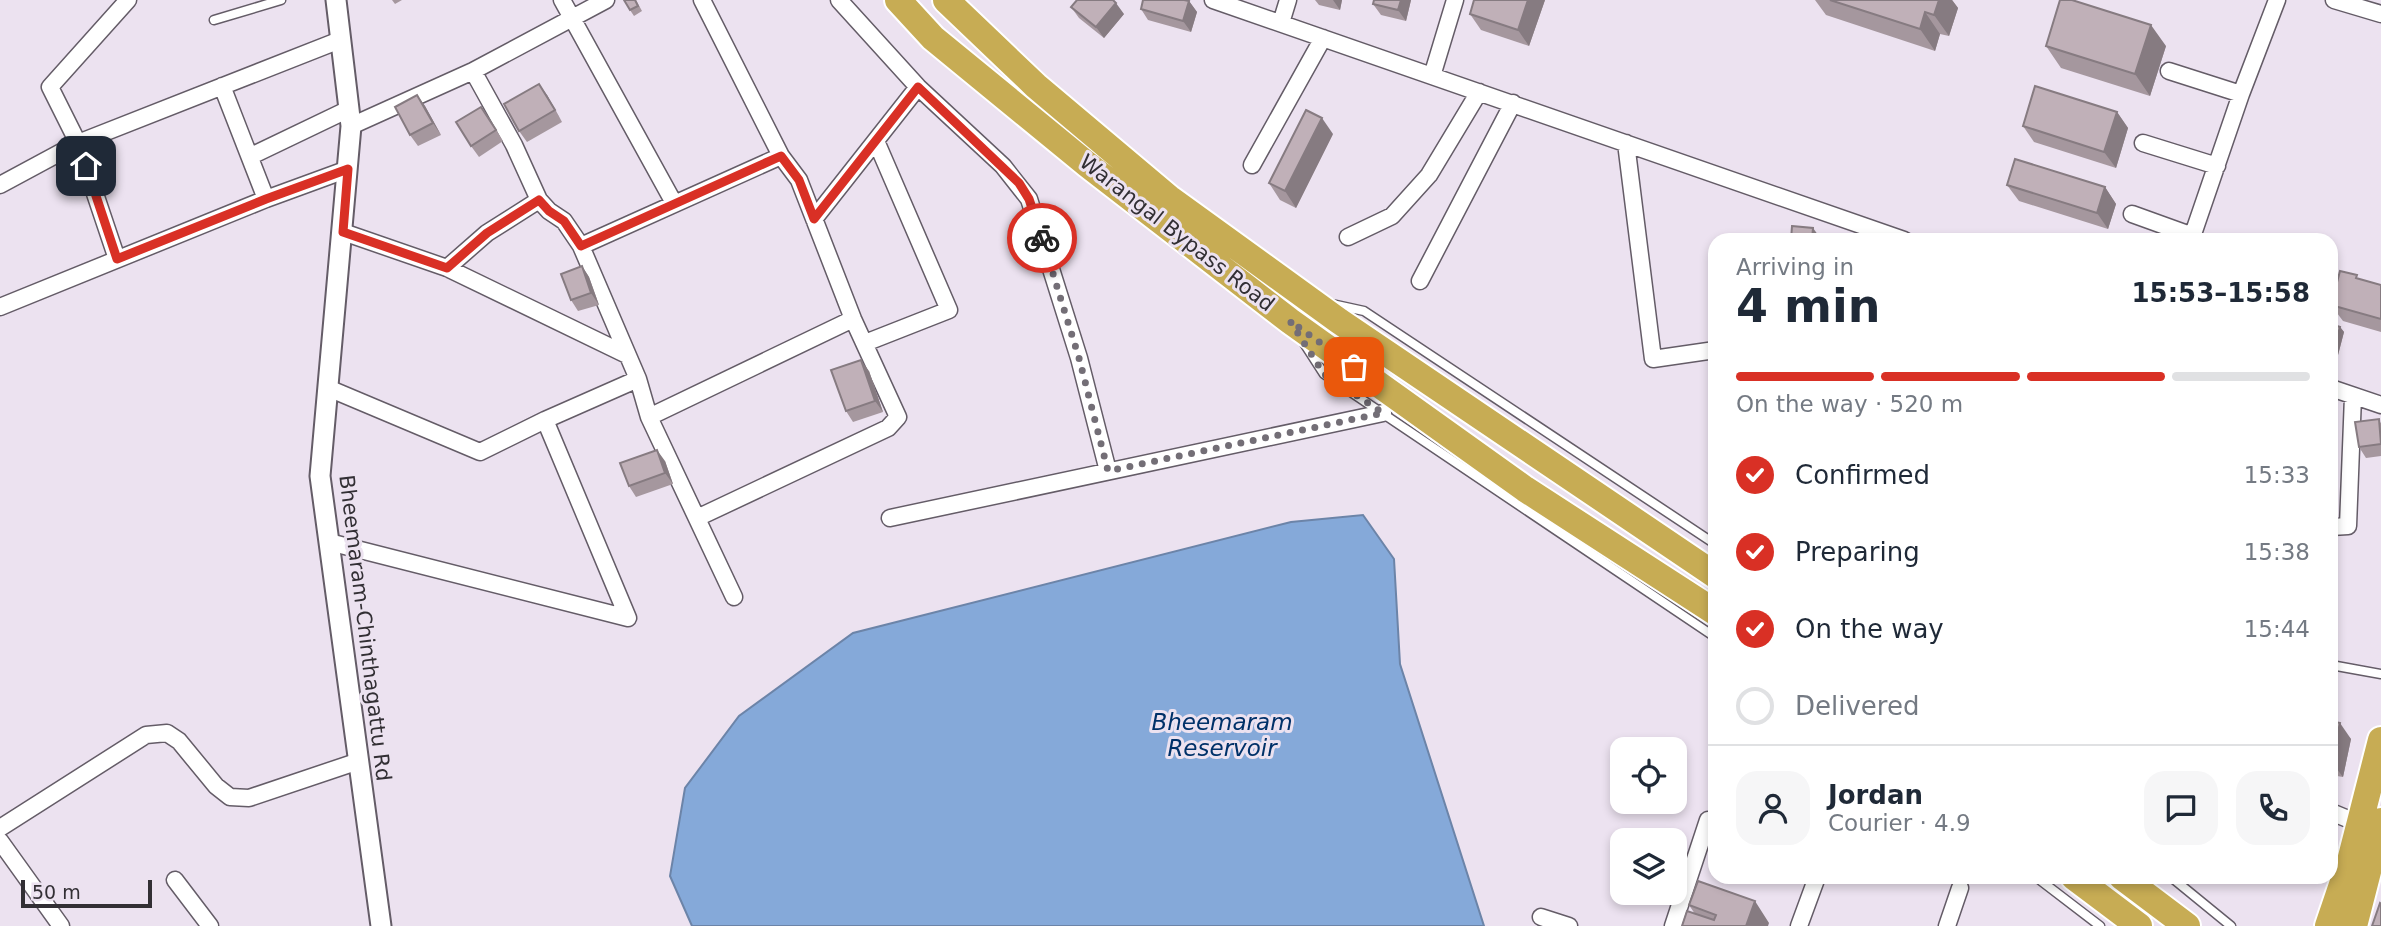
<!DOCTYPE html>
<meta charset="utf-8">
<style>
body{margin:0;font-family:"DejaVu Sans",sans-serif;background:#f6f6f7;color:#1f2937;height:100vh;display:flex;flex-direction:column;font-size:26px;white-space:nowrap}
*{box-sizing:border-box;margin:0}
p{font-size:23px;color:#747a83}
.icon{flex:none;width:38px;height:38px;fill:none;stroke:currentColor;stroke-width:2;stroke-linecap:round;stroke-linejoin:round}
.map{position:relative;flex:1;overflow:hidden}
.sheet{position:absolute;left:1708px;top:233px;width:630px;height:651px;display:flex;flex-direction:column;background:#fff;border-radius:21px;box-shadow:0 4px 10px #0003}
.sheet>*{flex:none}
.controls{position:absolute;left:1610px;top:737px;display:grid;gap:14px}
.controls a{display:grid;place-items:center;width:77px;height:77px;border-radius:14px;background:#fff;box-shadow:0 4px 10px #0003;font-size:35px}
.scale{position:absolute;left:21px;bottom:18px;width:131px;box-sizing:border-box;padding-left:7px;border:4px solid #322f34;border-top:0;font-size:19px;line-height:24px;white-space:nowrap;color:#322f34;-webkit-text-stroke:5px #ece2f0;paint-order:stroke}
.pin{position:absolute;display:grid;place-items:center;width:60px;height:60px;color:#fff;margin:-30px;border-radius:14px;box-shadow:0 4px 10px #0006}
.courier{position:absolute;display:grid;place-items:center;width:70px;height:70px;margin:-35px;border:5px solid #d93025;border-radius:50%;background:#fff;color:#222;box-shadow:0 2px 9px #0007}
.head em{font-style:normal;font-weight:700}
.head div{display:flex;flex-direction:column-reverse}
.head{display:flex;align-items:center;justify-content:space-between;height:119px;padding:0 28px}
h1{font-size:46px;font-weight:700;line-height:52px}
.bar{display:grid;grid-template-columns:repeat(4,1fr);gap:10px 7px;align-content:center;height:84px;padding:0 28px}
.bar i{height:9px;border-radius:5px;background:#e0e1e3}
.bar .active{background:#d93025}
.bar p{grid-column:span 4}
.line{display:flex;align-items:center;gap:18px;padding:0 28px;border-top:2px solid #e0e1e3}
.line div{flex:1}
.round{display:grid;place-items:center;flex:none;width:74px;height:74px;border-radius:21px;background:#f6f6f7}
ol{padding:0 28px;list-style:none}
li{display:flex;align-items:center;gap:21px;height:77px}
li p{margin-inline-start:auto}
li .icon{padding:7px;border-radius:50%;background:#d93025;color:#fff;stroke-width:4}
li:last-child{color:#747a83}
li i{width:38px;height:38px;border:4px solid #e0e1e3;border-radius:50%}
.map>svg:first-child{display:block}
.water{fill:#85a9d9;stroke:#6c84a8;stroke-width:2}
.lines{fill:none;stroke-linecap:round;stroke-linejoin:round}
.service-casing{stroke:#645c67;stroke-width:11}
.minor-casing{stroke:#645c67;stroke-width:19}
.tertiary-casing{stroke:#645c67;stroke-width:23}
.trunk-casing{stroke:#fff;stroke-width:30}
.service{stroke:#fff;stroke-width:8}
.minor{stroke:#fff;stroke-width:16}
.tertiary{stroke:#fff;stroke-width:19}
.trunk{stroke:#c7ac54;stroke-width:26}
.wall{fill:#a5979e}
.shaded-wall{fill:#867b81}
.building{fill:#c0b0b8;stroke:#867b81;stroke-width:2}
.done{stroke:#736e76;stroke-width:7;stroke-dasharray:0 12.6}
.route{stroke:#d93025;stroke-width:9}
.labels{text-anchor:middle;stroke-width:6;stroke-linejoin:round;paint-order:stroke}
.street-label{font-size:21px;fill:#322f34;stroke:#ece2f0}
.water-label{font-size:23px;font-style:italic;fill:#003169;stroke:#ece2f0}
</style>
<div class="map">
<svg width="2381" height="926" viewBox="0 0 2381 926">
<rect width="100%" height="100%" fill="#ece2f0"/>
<path class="water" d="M1363,515l31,44 6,105 84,262h-792l-22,-50 15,-88 54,-72 114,-83 438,-111z"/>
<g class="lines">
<defs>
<path id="service" d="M214,20l67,-20
M1332,304l32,7 351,233
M1304,343l20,31 391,263
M2331,665l50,9
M2036,877l64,49
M2171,877l60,49"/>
<path id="minor" d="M562,0l112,203
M839,0l79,87 85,79 26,33 50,159 29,113
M1213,0l691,240
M2334,0l47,14
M1281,23l7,-23
M473,71l41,74 25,55 10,11 15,10 17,25 57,133 11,38 85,180
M2169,71l72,23
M1432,76l23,-76
M222,86l44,113
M351,126l122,-55 133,-71
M1626,143l27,216 62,-9
M2143,143l74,23
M251,156l98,-47
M1252,165l71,-127
M0,185l78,-42 262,-103
M2132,214l61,22
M814,219l104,-132
M343,232l104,36 180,87
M1348,237l44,-21 37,-41 50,-83
M2191,240l50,-146 36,-94
M581,246l200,-90
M117,259l-39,-116 -28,-56 78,-87
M447,268l40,-35 52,-33
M1420,281l93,-178
M0,307l266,-108 82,-30
M865,343l84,-33 -73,-169
M328,388l152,64 65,-32 93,-41
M2331,388l50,17
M649,417l204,-98
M697,518l191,-90 10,-11 -45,-98 -54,-139 -18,-24 -79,-156
M890,518l493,-105
M2331,527l17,-1 5,-130
M329,542l299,76 -83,-198
M2331,812l29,12
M0,828l146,-93 21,-2 12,8 37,45 14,11 19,1 110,-37
M0,841l61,85
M175,880l35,46
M1541,917l28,9
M1673,926l35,-106
M1799,926l18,-49
M1947,926l13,-38"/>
<path id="tertiary" d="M336,0l15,126 -31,350 61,450"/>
<path id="trunk" d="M898,0l35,38 155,127 202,156 235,168 190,123
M946,0l90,86 133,112 170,123 376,254
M2074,877l65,49
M2122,877l65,49
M2328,926l22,-65 31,-121
M2354,926l27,-105"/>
</defs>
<use href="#service" class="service-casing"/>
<use href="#minor" class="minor-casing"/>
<use href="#tertiary" class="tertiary-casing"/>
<use href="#trunk" class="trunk-casing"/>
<use href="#service" class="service"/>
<use href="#minor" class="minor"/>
<use href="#tertiary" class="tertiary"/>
<use href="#trunk" class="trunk"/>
</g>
<path class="wall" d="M392,0h10l-7,4z
M636,0l6,11 -8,5 -4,-6z
M1315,0h27l-2,10 -21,-5z
M1374,0h37l-5,21 -25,-6 -8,-11z
M1545,0l-16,46 -48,-16 -11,-16z
M1815,0h137l6,8 -9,28 -9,-2 -5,17 -109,-36z
M1189,1l8,11 -6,20 -43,-12 -7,-11z
M1071,7l53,7 -20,24 -25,-20z
M2046,46h120l-16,50 -89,-28z
M417,95l8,11 16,29 -23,11 -8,-11z
M547,95l15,27 -35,20 -8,-11z
M2117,112l11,16 -12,40 -82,-26 -11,-16z
M489,118l14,23 -24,16 -8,-11z
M1333,134l-37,74 -16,-8 -11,-17z
M2007,185l98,2 11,17 -8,25 -89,-28z
M582,266l7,11 10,28 -21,6 -7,-11z
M2360,279l21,6v47l-38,-11 -12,-16z
M2331,324l9,3 4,5 -6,23 -7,-2z
M869,371l14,41 -30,10 -7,-11z
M2331,394l5,7 2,70h-7z
M2381,422v34l-15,2 -7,-11z
M665,461l8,23 -37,13 -7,-11z
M2331,721l20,18 -8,38 -12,-2z
M1689,905l80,18 -87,3 13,-12z"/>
<path class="shaded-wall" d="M1333,0h9l-2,10z
M1401,0h10l-5,21 -8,-11z
M1528,0h17l-16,46 -11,-16z
M1939,0h13l6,8 -9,28 -15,-21z
M1189,1l8,11 -6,20 -8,-11z
M1116,3l8,11 -20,24 -8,-11z
M1925,12l15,22 -5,17 -15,-22z
M2151,25l15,21 -16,50 -15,-22z
M539,84l8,11 15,27 -7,-12z
M417,95l8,11 16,29 -8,-12z
M2117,112l11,16 -12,40 -12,-16z
M1322,118l11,16 -37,74 -11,-17z
M2105,187l11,17 -8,25 -11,-16z
M1813,228l8,11v1h-9z
M582,266l7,11 10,28 -8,-12z
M2340,327l4,5 -6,23 -4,-6z
M861,360l8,11 14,41 -8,-11z
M2331,394l5,7 2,70 -7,-10z
M657,450l8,11 8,23 -8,-11z
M2340,723l11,16 -8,38 -12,-16z
M1755,901l14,22 -1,3h-22z"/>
<path class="building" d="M624,0h11l3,6 -8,4z
M1077,0h36l3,3 -20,24 -25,-20z
M1143,0h41l5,1 -6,20 -42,-12z
M1374,0h27l-3,10 -25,-6z
M1474,0h54l-10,30 -48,-16z
M1830,0h109l-5,15 -9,-3 -5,17z
M2060,0h12l79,25 -16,49 -89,-28z
M539,84l16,26 -36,21 -15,-27z
M2035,86l82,26 -13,40 -81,-26z
M417,95l16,28 -23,12 -15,-28z
M481,107l15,23 -25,16 -15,-24z
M1306,110l16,8 -37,73 -16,-8z
M2015,159l90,28 -8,26 -90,-28z
M1792,226l21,2 -1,12h-21z
M582,266l9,27 -20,7 -10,-26z
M2340,271l17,4 -1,3 25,7v34l-50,-14z
M2331,324l9,3 -6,22 -3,-1z
M861,360l14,41 -29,10 -15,-41z
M2379,419l2,25 -22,3 -4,-25z
M657,450l8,23 -36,13 -9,-23z
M2331,721l9,2 -9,38z
M1698,881l57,20 -9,25h-64l5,-15 27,9 2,-5 -27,-10z
M2380,903l1,1v22h-9z"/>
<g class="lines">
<path class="done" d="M1042,238l37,120 29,113 275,-58 -59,-39 -34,-53 64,46"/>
<path class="route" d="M86,166l31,93 149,-60 82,-30 -5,63 104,36 40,-35 52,-33 10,11 15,10 17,25 200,-90 18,24 15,39 104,-132 101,96 10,16 13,39"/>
</g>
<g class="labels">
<g class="street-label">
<text transform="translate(1177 233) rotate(38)" y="7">Warangal Bypass Road</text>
<text transform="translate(365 628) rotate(83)" y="7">Bheemaram-Chinthagattu Rd</text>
</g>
<g class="water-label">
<text x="1222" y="730">Bheemaram<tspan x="1222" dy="26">Reservoir</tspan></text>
</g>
</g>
</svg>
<div class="controls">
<a><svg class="icon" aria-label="locate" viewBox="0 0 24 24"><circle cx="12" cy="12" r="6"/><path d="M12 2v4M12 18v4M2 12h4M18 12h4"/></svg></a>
<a><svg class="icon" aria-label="layers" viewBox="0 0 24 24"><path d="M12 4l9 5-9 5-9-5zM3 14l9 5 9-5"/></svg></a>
</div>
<div class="scale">50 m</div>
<div class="pin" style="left:1354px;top:367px;background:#ea580c"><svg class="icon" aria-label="bag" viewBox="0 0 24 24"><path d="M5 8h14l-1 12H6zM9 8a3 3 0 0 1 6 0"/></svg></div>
<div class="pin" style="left:86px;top:166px;background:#1f2937"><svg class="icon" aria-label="home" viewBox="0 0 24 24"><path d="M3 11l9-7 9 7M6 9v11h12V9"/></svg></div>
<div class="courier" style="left:1042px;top:238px"><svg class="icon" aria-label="bike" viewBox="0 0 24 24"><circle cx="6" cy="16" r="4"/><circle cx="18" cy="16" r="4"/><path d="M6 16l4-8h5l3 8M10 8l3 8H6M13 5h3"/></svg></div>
<section class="sheet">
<div class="head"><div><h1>4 min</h1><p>Arriving in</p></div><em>15:53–15:58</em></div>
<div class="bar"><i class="active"></i><i class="active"></i><i class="active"></i><i></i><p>On the way · 520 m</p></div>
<ol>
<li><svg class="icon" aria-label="check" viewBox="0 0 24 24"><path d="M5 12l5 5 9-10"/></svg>Confirmed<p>15:33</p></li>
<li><svg class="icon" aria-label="check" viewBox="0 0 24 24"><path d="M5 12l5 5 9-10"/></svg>Preparing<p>15:38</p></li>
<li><svg class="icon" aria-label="check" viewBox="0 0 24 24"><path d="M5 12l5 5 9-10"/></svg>On the way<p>15:44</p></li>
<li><i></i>Delivered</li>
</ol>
<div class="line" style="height:126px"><a class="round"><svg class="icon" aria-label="person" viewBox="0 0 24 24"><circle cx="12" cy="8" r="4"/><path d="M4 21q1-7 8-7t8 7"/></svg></a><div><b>Jordan</b><p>Courier · 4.9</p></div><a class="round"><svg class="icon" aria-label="chat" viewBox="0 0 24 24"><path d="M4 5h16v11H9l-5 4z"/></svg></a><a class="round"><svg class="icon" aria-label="phone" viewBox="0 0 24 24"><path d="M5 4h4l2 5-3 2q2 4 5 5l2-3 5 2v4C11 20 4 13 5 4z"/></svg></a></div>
</section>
</div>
